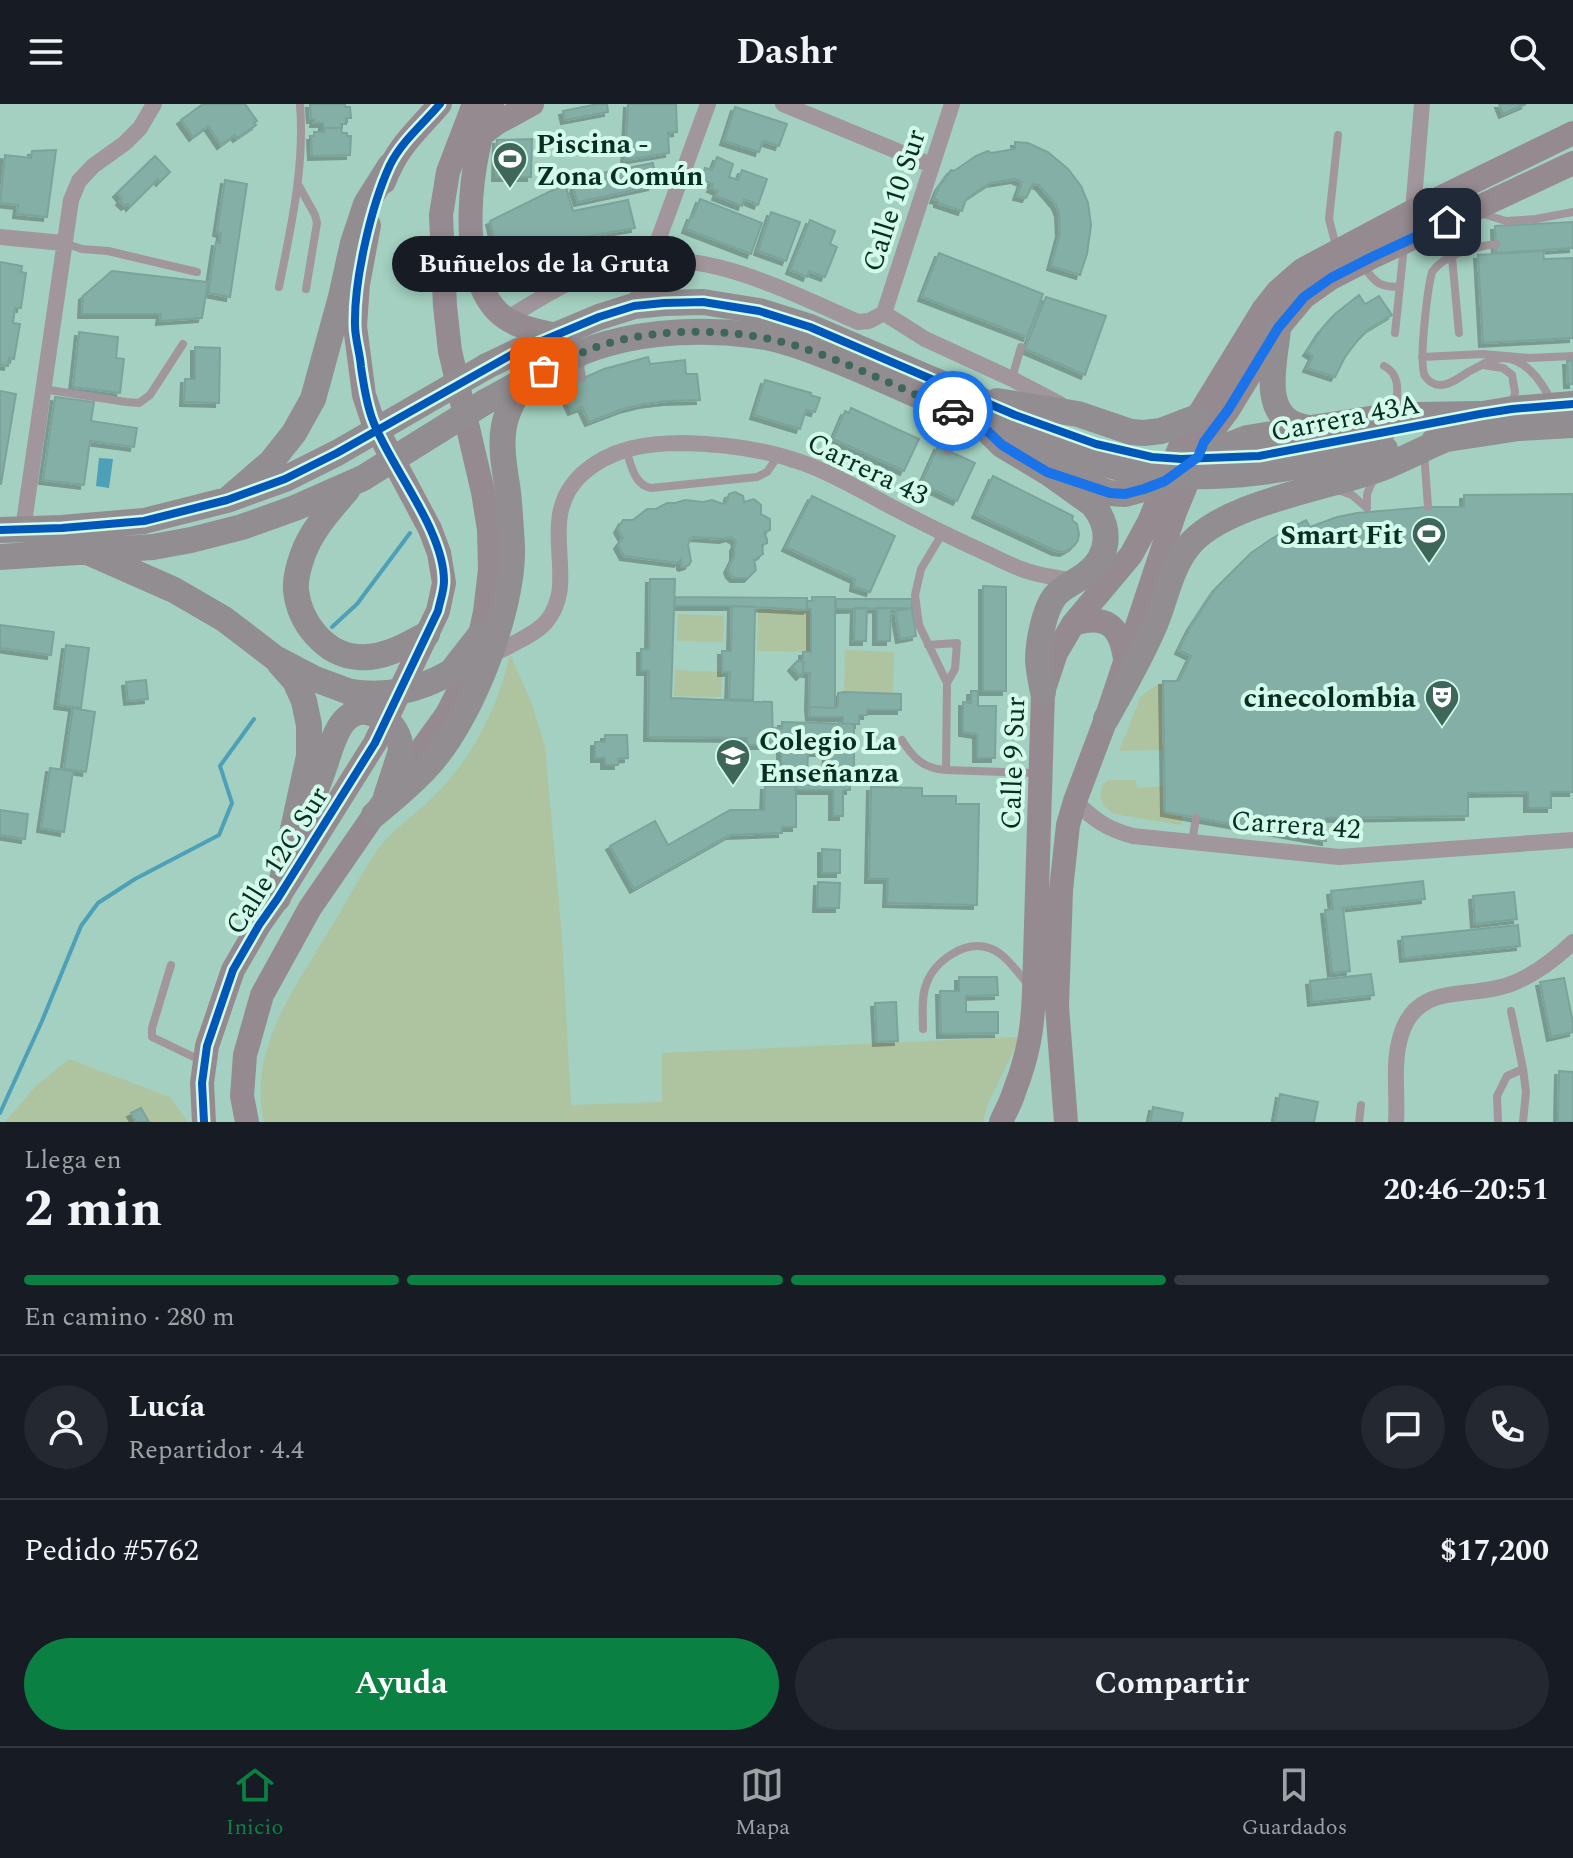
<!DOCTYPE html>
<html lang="es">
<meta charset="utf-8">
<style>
body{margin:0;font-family:Spectral,serif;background:#242831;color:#f1f3f6;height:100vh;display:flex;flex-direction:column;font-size:30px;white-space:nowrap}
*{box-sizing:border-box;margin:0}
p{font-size:26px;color:#9ea1a6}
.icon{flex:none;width:44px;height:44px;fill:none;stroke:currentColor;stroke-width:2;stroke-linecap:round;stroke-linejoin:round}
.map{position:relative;height:1018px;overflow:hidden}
.details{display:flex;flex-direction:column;background:#171b24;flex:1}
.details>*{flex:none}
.pin{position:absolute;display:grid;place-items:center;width:68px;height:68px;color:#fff;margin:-34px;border-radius:16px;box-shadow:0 4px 12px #0006}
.courier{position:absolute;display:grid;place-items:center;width:80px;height:80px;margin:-40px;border:6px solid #1a73e8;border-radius:50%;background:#fff;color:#222;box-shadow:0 2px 10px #0007}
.bubble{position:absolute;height:56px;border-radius:28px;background:#171b24;box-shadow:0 4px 12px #0003;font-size:26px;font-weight:700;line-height:56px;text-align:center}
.head em{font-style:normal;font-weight:700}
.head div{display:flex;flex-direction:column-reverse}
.head{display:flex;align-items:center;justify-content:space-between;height:136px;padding:0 24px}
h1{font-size:52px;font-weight:700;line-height:60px}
.bar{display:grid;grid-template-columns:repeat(4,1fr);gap:12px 8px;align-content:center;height:96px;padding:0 24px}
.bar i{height:10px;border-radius:6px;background:#363941}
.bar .on{background:#0b8043}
.bar p{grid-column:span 4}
.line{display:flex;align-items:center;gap:20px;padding:0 24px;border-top:2px solid #363941}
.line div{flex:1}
.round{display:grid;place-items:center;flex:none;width:84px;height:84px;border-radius:42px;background:#242831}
.button{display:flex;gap:16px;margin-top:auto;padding:16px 24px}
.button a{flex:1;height:92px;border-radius:48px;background:#0b8043;color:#fff;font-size:32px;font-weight:700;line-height:92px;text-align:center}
.button a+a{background:#242831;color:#f1f3f6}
header{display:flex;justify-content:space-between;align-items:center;height:104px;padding:0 24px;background:#171b24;font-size:36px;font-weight:700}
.tab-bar{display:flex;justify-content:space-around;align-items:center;height:112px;border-top:2px solid #363941;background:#171b24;font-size:22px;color:#9ea1a6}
.tab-bar a{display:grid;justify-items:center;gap:4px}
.tab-bar .on{color:#0b8043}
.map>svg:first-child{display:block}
.green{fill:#aec3a0}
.water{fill:#4da0b7}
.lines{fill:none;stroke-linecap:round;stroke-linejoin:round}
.stream{stroke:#4da0b7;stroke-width:4}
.building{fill:#84afa6;stroke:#7ca39b;stroke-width:2;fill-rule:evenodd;filter:url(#shadow)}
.lane{stroke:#a0969b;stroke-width:8}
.street{stroke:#a0969b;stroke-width:16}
.secondary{stroke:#968a91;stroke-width:24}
.primary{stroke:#928d91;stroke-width:26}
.primary-bridge{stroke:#928d91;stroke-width:26}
.cycleway-casing{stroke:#d3faea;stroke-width:13}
.cycleway{stroke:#0057b8;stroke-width:8}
.done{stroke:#3e6659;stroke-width:8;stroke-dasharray:0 14.4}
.route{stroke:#1a73e8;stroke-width:10}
.labels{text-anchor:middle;stroke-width:8;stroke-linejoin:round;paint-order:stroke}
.poi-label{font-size:28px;font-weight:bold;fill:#082d22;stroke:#d3faea;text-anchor:start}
.street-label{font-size:28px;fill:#082d22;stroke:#d3faea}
</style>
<header><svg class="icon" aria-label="menu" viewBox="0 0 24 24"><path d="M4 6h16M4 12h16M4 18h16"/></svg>Dashr<svg class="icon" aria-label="search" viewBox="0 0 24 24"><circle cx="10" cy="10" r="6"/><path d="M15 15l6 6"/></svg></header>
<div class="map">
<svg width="1573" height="1018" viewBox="0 0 1573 1018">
<defs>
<filter id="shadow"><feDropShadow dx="-4" dy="4" stdDeviation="0" flood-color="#0004"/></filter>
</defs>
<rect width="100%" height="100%" fill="#a3d0c0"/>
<path class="green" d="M807,504l4,1v43l-54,-1 1,-42 48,1z
M678,510l46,2 -1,26 -46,-1z
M845,546l49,2 -1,42 -49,-2z
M510,550l21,48 14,44 17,191 9,168 91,-3v-49l358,-16 -32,67 -5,18h-719c-17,-73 33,-137 68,-196 15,-24 28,-51 44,-74 15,-22 38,-36 57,-55 39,-38 66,-91 77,-143z
M675,566l47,2 -1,25 -47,-1z
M1163,577l1,69 -45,1 22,-55z
M1109,676h27l1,8 28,-2v26l18,3 -2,10 -67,-11 -10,-8 -4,-10 2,-10z
M69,955l101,38 18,25h-183l32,-37z"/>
<path class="water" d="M99,354l14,1 -4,29 -13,-2z"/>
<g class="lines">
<path class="stream" d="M332,523l25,-23 53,-71
M0,1009l42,-92 39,-95 17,-23 37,-24 84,-44 13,-32 -12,-37 34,-47"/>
</g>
<path class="building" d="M203,0h42l12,17 -3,2 2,2 -19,13 -2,-3 -14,10 -13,-19 -15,11 -12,-17z
M310,0h35v3h5l1,11h-5v6h-5v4h-18v-5h-9l1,-4h-4z
M598,0h9l1,8 -43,8 -2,-9z
M628,0h48l1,28 -9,1 1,20 -44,7z
M1499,0h27l-23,10z
M735,3l52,17 -8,22 -16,-5 -4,11 -35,-11z
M324,24h17l1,5h5v3h4l-1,19 -38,1 -1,-20h3v-4h10z
M532,35l-1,38h-35l1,-37z
M1015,38l13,1 20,9 20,17 13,17 7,17 3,22 -4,29 -7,21 -29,-9 9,-33 -1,-20 -3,-8 -17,-20 -6,-1 -7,14 -9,-2 5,-14 -7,-3 -25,4 -24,16 -4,12 -24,-8v-3l-4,-1 5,-12 12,-17 3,1 22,-15 12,-5 3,2 24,-4z
M56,46l-9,67 -30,-3 1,-9 -18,-2 5,-48 26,3 1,-7z
M155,52l15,16 -10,10 -2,-3 -28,28 -2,-3 -3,2 -5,-5 2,-2 -5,-6z
M717,53l16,7 -4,13 9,3 4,-10 25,9 -9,26 -14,-6 -2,7 -26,-10 2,-5 -7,-3 2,-4 -12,-4 4,-12 7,2z
M653,59l3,15 -4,8 -74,16 -4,-12 2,-12z
M225,76l22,4 -17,113 -22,-4 8,-51 4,1 1,-10 -4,-1z
M565,80l8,27 55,-11 7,28 -51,9 -74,46 -3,-1 -3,-2 -14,-59z
M700,95l62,24 -11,31 -65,-25 5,-13 2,1z
M771,108l29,10 -14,39 -28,-10z
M810,116l25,11 -5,13 7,3 -12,30 -16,-6 -2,6 -17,-7z
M1573,118v26l-77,5 -1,-27z
M1543,147l1,8 29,-1v80l-90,5 -5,-88z
M939,149l104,41 -16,43 -105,-40z
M0,158l22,4 -1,6 5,1 -5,35h-6l-2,15 7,1 -6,35 -5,-1 -1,8 -8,-1z
M112,167l96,11 -6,36 -42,3 1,-7h-79l1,-18z
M1359,191l6,9 14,-8 13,19 -23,14 -11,11 -13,17 -10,20 -28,-9 6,-12 -6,-4 14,-22 14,-16z
M1046,193l60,19 -21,59 -60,-26z
M79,228l39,5 -2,21 8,1 -4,34 -47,-6z
M195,243l25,1 -1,55 -35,-1 1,-23h10z
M648,253l2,7 35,-4 1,14h11l3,26 -33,1 -24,3 -20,5 -34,13 -7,-15 -10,4 -11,-23 43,-19z
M1567,257h6v23h-5z
M765,276l46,13 -1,2 10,3 -5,14 -9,-2 -6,19 -46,-14z
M0,287l16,3 -15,90h-1z
M55,293l39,5 -3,19 46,7 -3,19 -44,-6 -6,44 -41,-5z
M851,304l68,31 -15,32 -71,-32 12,-28 4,2z
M938,342l37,17 -18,38 -36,-17z
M993,372l80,40 -1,4 5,4 2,10 -1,6 -4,6 -10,6 -8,-1 -80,-37z
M735,388l8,4 1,6 10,-3 7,6v9l9,5v11l-6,3 3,6v4l-5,2 1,9 -9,6 2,10 -8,8h-14l-4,-4 -2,-5 6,-12v-10l2,-4 -1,-3 -5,-3 -7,2 -29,-2 -4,2 -2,6 3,16 -2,4 -6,2 -2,-1v-7l-3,4 -54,-7 -6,-11 5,-7 -5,-9 5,-9h10l14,-11h9l11,-6h8l10,-3 18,2 9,-2 11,4 3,-1 3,-9z
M1573,390v298h-22v16h-23v-16l-60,1v23l-142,2v23l-161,-29 -2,-131h16l12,-25 -12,-6 12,-24 25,-38 35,-35 20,-14 35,-19 4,7 27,-10 20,-4 71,-6h36v-12z
M812,392l83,40 -25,56 -16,-5 1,-8 -69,-32z
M650,475h25l-4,119 101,4 1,43h-25l-1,-7 -99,-1 1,-66h-8v-22h8z
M983,482l23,1v104h-23z
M675,493l132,1v12l-75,-4h-57z
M812,493h23v111l-26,-1 1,-34h-7v-21h8v-43l-4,-1v-7h5z
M836,495h76v9l-76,1z
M732,502l23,1 -2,93 -24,-1 1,-27h-8v-21h9z
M855,504h12l-1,33h-12z
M877,504h14l-1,33h-13z
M912,504l4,28 -16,3 -5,-28z
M0,521l54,7 -3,23 -51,-7z
M66,541l23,3 -8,60 -23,-3z
M797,557l7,1 -1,11 -3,3 -8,-9z
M146,576l2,19 -20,2 -2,-19z
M971,587h7v15h18l-1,52h-18v-24l-14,-2v-30l8,1z
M844,588l57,2v16h-34v5h-8v9h-16v-7h-33l-1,-10 26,1 3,-2v-13z
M73,604l22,4 -9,60 -22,-3z
M782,618l72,2v61h-4v5h-7v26h-10v-26h-38l1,-4h-15v-50h-8v-8h9zM808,648h19l-1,23h-19z
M605,631h22l1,23 -10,1v6h-13v-7h-10v-16h10z
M50,664l23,3 -9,61 -23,-4z
M765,682h31v41h-14v6l-52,2 -96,54 -24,-43 45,-25 13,24 62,-35h34z
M871,683l51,1v8h34v8h23l-2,101 -90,-2 1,-24h-19z
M0,706l28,4 -3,25 -25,-4z
M822,745l18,1v23h-18z
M1423,777l2,18 -82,9 7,63 -18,2 -7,-63 8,-1 -2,-18z
M818,778l22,1 -1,25h-22z
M1514,788l3,27 -42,5 -2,-28z
M1518,821l2,21 -116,12 -2,-21z
M1371,870l3,21 -62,7 -2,-21z
M959,873h38l1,18 -32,1v16h32v21l-57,1 -1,-43h19z
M1564,874l9,45v9l-22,5 -11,-55z
M896,898l2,39 -21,1 -2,-39z
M1559,967l14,1v50h-15z
M1280,990l38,8 -4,20h-39z
M1153,1003l30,6 -2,9h-31z
M141,1004l8,14h-13l-5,-9z"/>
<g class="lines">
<path class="lane" d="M299,82l16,29 2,8 -11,66
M1480,109l26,8 30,-2 37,-7
M64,139l18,6 26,2 89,21
M1496,140c-22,3 -50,9 -64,28 -4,15 -14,91 -7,104 3,5 9,9 15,9 10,0 20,-8 28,-13 9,-4 18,-11 28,-13 26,-6 46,22 55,42
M1337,146l-8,-31 9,-84
M1452,153l7,76
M1362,161c14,17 15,22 38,22
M279,183c12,-60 26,-121 21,-183
M1395,229l9,-87
M1422,253l61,-3 46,4 44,-2
M1483,261l20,3 9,7 3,17 -2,12
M1384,262c18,9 13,29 12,46
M582,274l-2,-11 3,-8
M1012,274l9,-31
M43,285l83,13 13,1 11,-8 33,-51
M626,346c5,14 8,35 25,38l106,-11 10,-5 11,-16
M948,347c7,-12 10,-21 4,-35
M1424,348l4,55
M1338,386l14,5 15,13
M1367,403v-13l7,-16
M942,430l-21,35 -6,26 4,30 28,58 -1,87 90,3
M928,541l29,-2 -2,26 -8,14
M902,636c11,18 22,29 44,30
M1192,738l4,-24
M171,861l-19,63v9l48,23
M1511,907l12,58 3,23 -3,30
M923,925c0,-14 -2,-31 3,-44 8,-24 40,-47 66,-36 14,6 26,24 36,35
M1359,1018l2,-17
M1498,1018l-1,-26 10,-20 16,-7"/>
<path class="street" d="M783,0l148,61
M1413,107l9,-107
M0,133l63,6
M634,202l74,-202
M884,209l68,-209
M884,209l41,26 87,40 48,25
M506,215c30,-18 59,-37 93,-49 90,-32 178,17 259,52l11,-1 15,-8
M23,425l48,-329 8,-19 14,-15 32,-23 15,-15 14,-24
M490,552c16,-9 45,-21 56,-34 36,-42 -13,-102 36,-148 29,-26 64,-31 102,-31 41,1 81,6 119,20 31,11 59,28 87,43 32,17 65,33 98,48 13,6 26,13 39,17 15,5 32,7 48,10
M1075,697c19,19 32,28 58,35l206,21 234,-17
M1396,1018c2,-29 -4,-59 5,-87 16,-54 68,-35 110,-51 23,-9 44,-25 62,-42"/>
<path class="secondary" d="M492,0c-22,50 -37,166 6,208 15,15 38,18 57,23
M480,32l17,-13 35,-19
M384,78c13,-36 32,-50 56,-78
M1073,520c33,-10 47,1 52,35
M204,1018l-2,-39 5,-37 26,-76 26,-45 19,-27 97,-155 63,-132 6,-28 -5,-30 -9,-24 -57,-107 -9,-27 -9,-69 3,-42 11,-59
M247,1018l-5,-26 3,-41 17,-60 48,-87 64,-93 73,-101 19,-37 14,-42 5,-23 5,-42 -1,-40 -6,-38 -33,-141 -5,-45 -4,-91 7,-43 26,-68
M1001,1018c4,-10 10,-19 13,-30 14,-36 19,-63 20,-101l9,-299 13,-39 17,-29 58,-69 18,-33 33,-80 81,-132 15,-19 24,-21 111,-59 160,-78
M1066,1018l-9,-116 4,-116 7,-65 7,-24 31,-82 69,-207 29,-70 24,-32 50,-82 26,-31 27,-19 39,-20 203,-95"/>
<path class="primary" d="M1278,224c-2,29 -18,81 16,96 6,3 14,4 20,5
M487,262l31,-15 81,-34 35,-11 30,-3 39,-1 56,9 51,16 205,88
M997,297l81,13 53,18 13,1 17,-2 34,-13
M485,298c39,-21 79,-46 121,-58 45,-13 99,-15 146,-9 28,3 56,14 81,24 59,23 115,53 175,73
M1465,313l47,-8 61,-5
M983,322l19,19 45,27 45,32c20,23 18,52 -6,70 -9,7 -24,13 -31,22 -11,14 -17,47 -17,65 1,11 3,21 5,31
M1434,337l85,-13 54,-3
M1047,368l63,21 15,1 19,-5 21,-8 33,-24 49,-19 123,-19 48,-4 62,-1
M348,385c-17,20 -36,40 -45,65 -4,11 -8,25 -7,36 3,32 29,65 62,67 25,2 47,-11 69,-23
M227,396l44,-38 23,-29 19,-34 28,-102 12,-54 13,-39 24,-38
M0,426l62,-2 82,-7 83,-21 58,-21 52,-26
M90,449l84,37 50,29 51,39 40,21 35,13
M0,453l153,-10 38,-7 51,-13 53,-19 68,-30
M451,568l29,-37
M1106,615c17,-30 34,-60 48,-92 11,-25 16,-57 33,-79 33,-45 142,-60 195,-80 23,-9 44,-21 67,-30
M386,693l15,-46
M374,711c19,-16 38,-31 54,-49 43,-46 86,-157 84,-219 -1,-18 -2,-36 -4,-55 -3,-21 -8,-45 -4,-66 3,-16 12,-31 20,-45
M278,794l31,-142v-31l-5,-24 -9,-20 -15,-17"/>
<path class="primary-bridge" d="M1008,328c46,16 92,35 141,41 81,11 158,-8 236,-24
M1335,337l48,-10
M337,349l150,-87
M1181,355h36l49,-4
M363,374l122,-76
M350,588c37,5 68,-1 101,-20
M312,696c4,-11 9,-23 13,-35 8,-24 17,-67 54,-49 15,8 21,19 22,35"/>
<defs>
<path id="cycleway" d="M0,426l62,-2 82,-7 83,-21 58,-21 52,-26 181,-102 81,-34 35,-11 30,-3 39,-1 56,9 51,16 205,88 81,29 56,13 29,2 78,-3 221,-42 32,-5 61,-5
M204,1018l-2,-39 5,-37 26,-76 26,-45 19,-27 97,-155 63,-132c2,-10 6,-20 6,-30 0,-51 -53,-113 -71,-160 -7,-18 -9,-35 -12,-54 -1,-14 -6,-28 -6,-42 -1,-45 16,-119 35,-160 12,-24 33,-41 50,-61"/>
</defs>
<use href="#cycleway" class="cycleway-casing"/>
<use href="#cycleway" class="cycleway"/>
</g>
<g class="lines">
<path class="done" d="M544,267c20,-10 41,-21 62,-27 61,-18 140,-16 200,5 50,17 98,41 147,62"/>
<path class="route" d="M953,307l24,10 25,24 45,27 63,21 15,1 19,-5 21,-8 33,-24 6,-15 24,-32 50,-82 26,-31 27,-19 39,-20 77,-36"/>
</g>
<defs>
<symbol id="stadium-pin" viewBox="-11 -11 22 30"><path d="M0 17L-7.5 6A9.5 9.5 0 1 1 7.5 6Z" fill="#3e6659" stroke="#d3faea"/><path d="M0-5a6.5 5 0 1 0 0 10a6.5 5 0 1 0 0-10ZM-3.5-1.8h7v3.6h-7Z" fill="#fff"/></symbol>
<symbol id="theatre-pin" viewBox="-11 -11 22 30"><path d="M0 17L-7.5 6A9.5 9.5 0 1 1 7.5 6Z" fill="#3e6659" stroke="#d3faea"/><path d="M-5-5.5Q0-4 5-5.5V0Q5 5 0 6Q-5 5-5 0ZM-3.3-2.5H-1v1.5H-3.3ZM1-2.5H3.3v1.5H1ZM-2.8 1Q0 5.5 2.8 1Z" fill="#fff"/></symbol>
<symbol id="school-pin" viewBox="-11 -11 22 30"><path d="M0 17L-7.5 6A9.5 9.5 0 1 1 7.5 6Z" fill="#3e6659" stroke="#d3faea"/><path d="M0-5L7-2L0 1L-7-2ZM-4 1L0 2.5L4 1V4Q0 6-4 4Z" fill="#fff"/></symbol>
</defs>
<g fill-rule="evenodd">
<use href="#stadium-pin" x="490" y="35" width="40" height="54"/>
<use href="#stadium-pin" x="1409" y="410" width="40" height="54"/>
<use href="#theatre-pin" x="1422" y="573" width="40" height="54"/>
<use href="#school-pin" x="713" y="632" width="40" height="54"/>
</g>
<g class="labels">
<g class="poi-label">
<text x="536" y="49">Piscina -<tspan x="536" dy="32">Zona Común</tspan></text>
<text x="1403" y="440" text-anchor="end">Smart Fit</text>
<text x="1416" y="603" text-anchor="end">cinecolombia</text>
<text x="759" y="646">Colegio La<tspan x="759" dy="32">Enseñanza</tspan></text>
</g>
<g class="street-label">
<text transform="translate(893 96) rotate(-72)" y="10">Calle 10 Sur</text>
<text transform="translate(1345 313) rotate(-11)" y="10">Carrera 43A</text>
<text transform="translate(868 364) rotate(26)" y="10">Carrera 43</text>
<text transform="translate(1012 659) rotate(-88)" y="10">Calle 9 Sur</text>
<text transform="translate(1296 720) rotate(4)" y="10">Carrera 42</text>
<text transform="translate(276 756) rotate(-58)" y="10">Calle 12C Sur</text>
</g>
</g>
</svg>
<div class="pin" style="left:544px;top:267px;background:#ea580c"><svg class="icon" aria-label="bag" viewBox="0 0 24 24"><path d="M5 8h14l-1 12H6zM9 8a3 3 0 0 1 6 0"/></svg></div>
<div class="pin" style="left:1447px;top:118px;background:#1f2937"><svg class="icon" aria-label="home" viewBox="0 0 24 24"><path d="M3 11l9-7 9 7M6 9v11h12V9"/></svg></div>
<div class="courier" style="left:953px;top:307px"><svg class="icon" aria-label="car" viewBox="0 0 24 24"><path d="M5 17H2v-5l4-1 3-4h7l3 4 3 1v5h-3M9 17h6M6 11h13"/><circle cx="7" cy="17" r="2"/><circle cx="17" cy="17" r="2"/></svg></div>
<div class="bubble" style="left:392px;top:132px;width:304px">Buñuelos de la Gruta</div>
</div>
<section class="details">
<div class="head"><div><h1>2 min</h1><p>Llega en</p></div><em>20:46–20:51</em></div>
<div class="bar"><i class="on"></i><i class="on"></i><i class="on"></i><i></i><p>En camino · 280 m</p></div>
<div class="line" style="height:144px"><a class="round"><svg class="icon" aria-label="person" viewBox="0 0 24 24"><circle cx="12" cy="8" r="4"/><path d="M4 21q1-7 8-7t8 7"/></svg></a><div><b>Lucía</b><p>Repartidor · 4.4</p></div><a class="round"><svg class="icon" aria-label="chat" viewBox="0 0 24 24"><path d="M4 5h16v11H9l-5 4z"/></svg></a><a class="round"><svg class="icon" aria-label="phone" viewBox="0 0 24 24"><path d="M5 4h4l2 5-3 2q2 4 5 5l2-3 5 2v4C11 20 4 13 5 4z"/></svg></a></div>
<div class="line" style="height:104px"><div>Pedido #5762</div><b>$17,200</b></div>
<div class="button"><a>Ayuda</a><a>Compartir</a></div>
</section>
<nav class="tab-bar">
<a class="on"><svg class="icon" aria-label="home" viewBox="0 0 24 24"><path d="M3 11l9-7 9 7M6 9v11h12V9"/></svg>Inicio</a>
<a><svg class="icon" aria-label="map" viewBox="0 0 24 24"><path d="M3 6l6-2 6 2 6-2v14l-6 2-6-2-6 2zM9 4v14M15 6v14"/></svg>Mapa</a>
<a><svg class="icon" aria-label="saved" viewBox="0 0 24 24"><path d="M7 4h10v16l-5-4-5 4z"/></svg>Guardados</a>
</nav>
